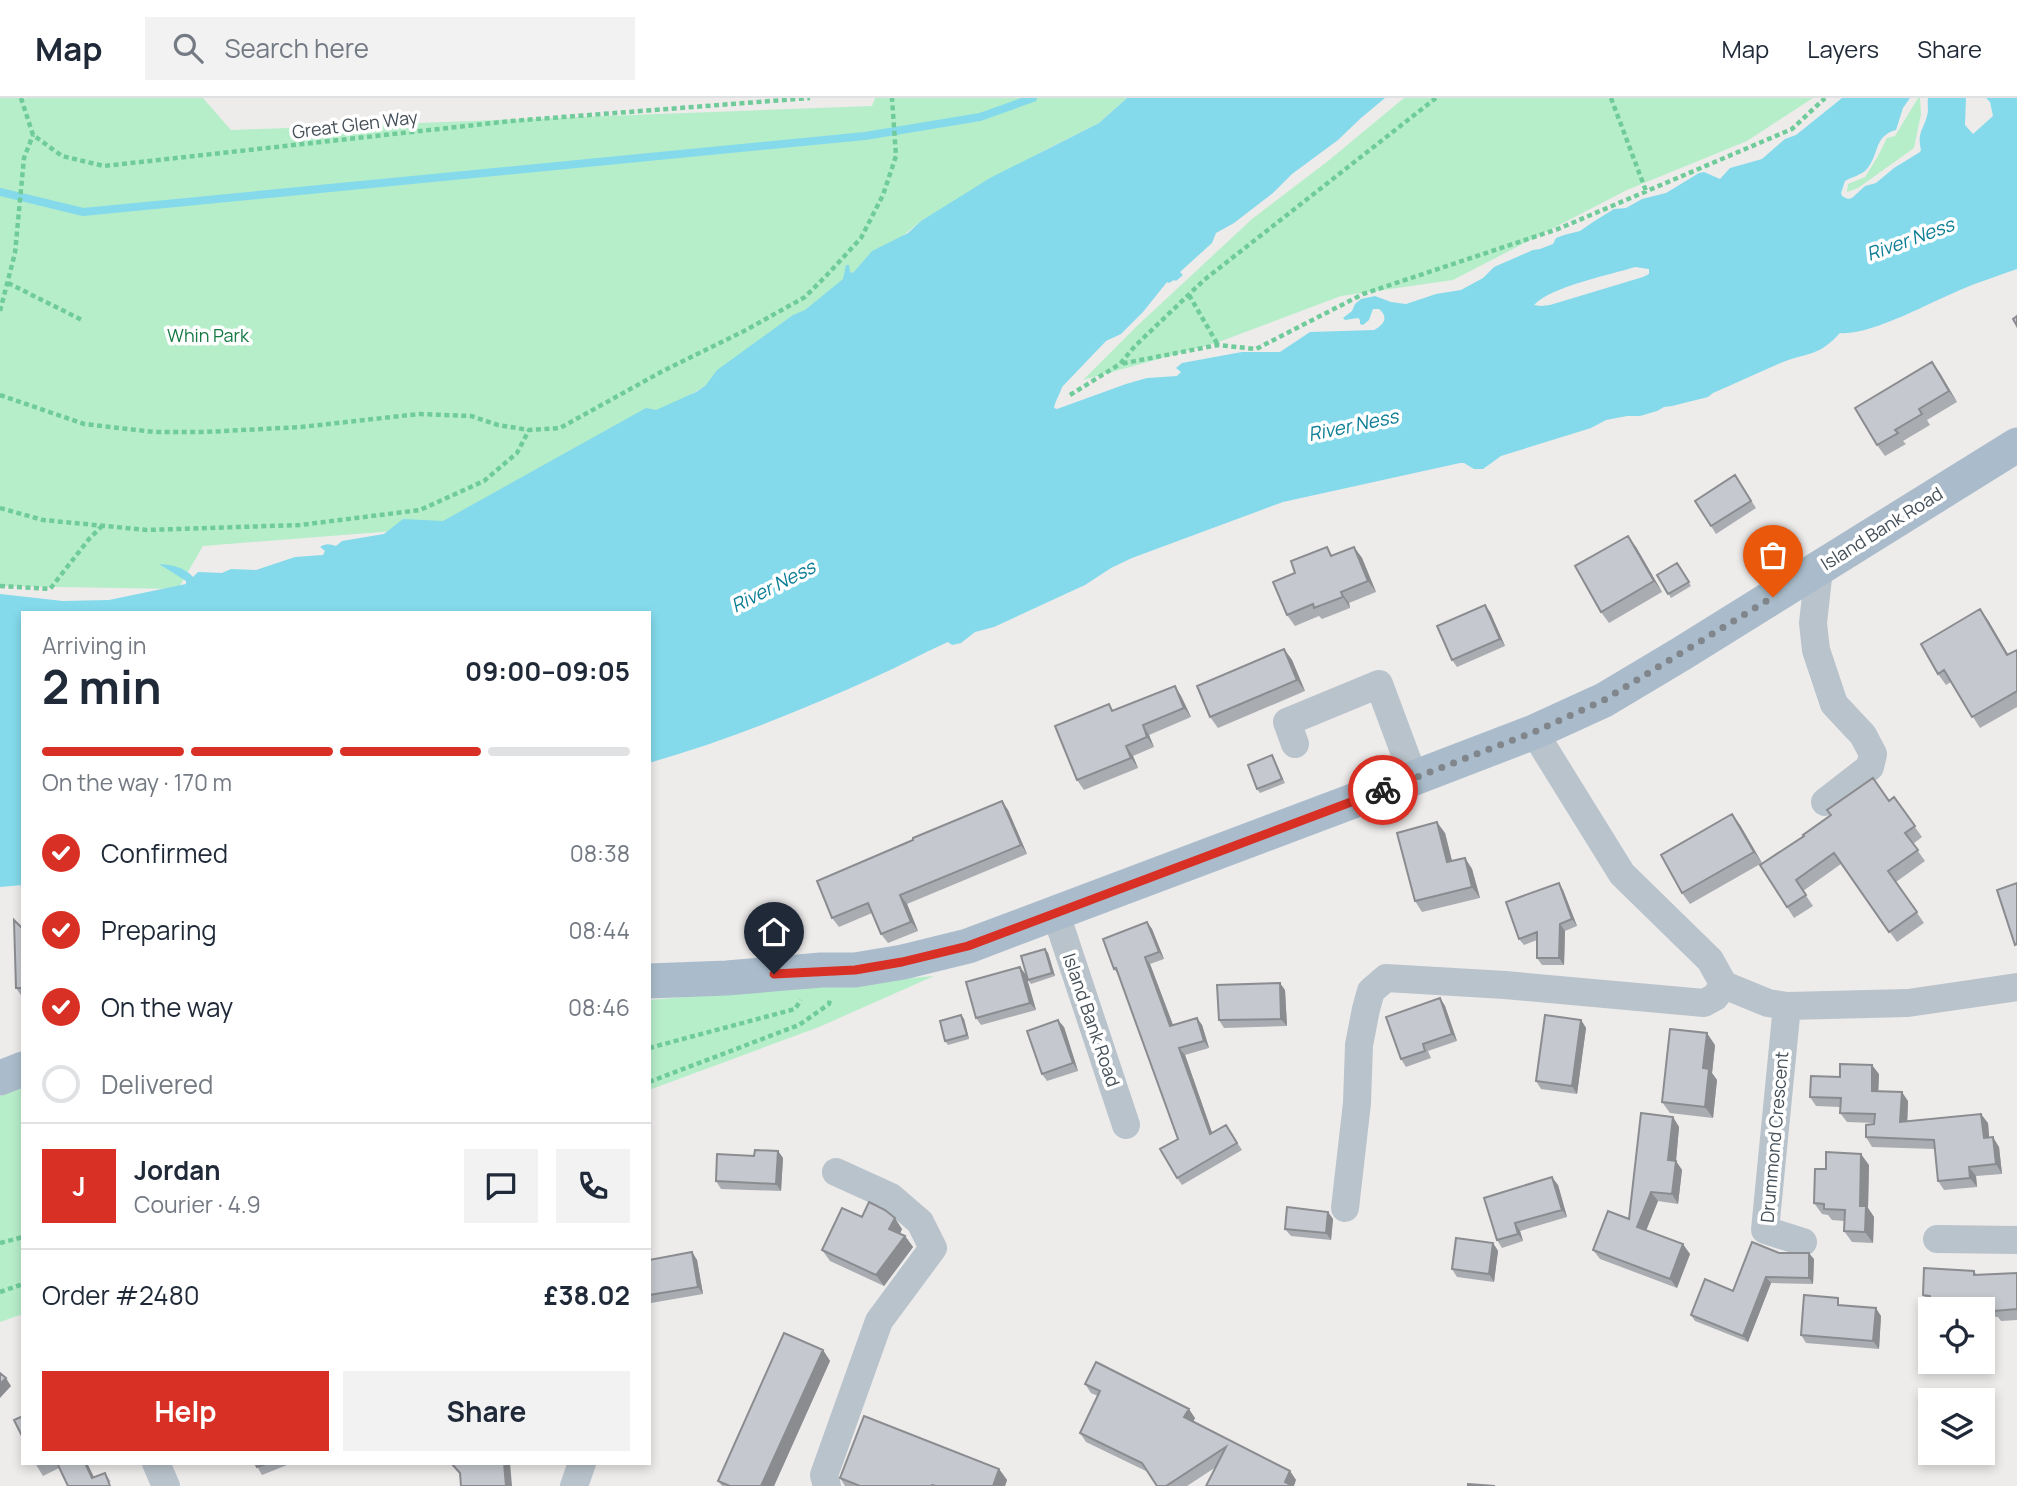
<!DOCTYPE html>
<meta charset="utf-8">
<style>
body{margin:0;font-family:Manrope,sans-serif;background:#f2f2f3;color:#1f2937;height:100vh;display:flex;flex-direction:column;font-size:26px;white-space:nowrap}
*{box-sizing:border-box;margin:0}
p{font-size:23px;color:#747a83}
.icon{flex:none;width:38px;height:38px;fill:none;stroke:currentColor;stroke-width:2;stroke-linecap:round;stroke-linejoin:round}
.map{position:relative;flex:1;overflow:hidden}
.panel{position:absolute;left:21px;top:513px;width:630px;height:854px;display:flex;flex-direction:column;background:#fff;border-radius:0px;box-shadow:0 4px 10px #0003}
.panel>*{flex:none}
.controls{position:absolute;left:1918px;top:1199px;display:grid;gap:14px}
.controls a{display:grid;place-items:center;width:77px;height:77px;border-radius:0px;background:#fff;box-shadow:0 4px 10px #0003;font-size:35px}
.pin{position:absolute;display:grid;place-items:center;width:60px;height:60px;color:#fff;margin:-72px -30px;border-radius:50% 50% 50% 0;rotate:-45deg;box-shadow:0 0 7px #0007}
.pin .icon{rotate:45deg}
.courier{position:absolute;display:grid;place-items:center;width:70px;height:70px;margin:-35px;border:5px solid #d93025;border-radius:50%;background:#fff;color:#222;box-shadow:0 2px 9px #0007}
.head em{font-style:normal;font-weight:700}
.head div{display:flex;flex-direction:column-reverse}
.head{display:flex;align-items:center;justify-content:space-between;height:119px;padding:0 21px}
h1{font-size:46px;font-weight:700;line-height:52px}
.bar{display:grid;grid-template-columns:repeat(4,1fr);gap:10px 7px;align-content:center;height:84px;padding:0 21px}
.bar i{height:9px;border-radius:5px;background:#e0e1e3}
.bar .current{background:#d93025}
.bar p{grid-column:span 4}
.line{display:flex;align-items:center;gap:18px;padding:0 21px;border-top:2px solid #e0e1e3}
.line div{flex:1}
.round{display:grid;place-items:center;flex:none;width:74px;height:74px;border-radius:0px;background:#f2f2f3}
ol{padding:0 21px;list-style:none}
li{display:flex;align-items:center;gap:21px;height:77px}
li p{margin-inline-start:auto}
li .icon{padding:7px;border-radius:50%;background:#d93025;color:#fff;stroke-width:4}
li:last-child{color:#747a83}
li i{width:38px;height:38px;border:4px solid #e0e1e3;border-radius:50%}
.action{display:flex;gap:14px;margin-top:auto;padding:14px 21px}
.action a{flex:1;height:80px;border-radius:0px;background:#d93025;color:#fff;font-size:28px;font-weight:700;line-height:80px;text-align:center}
.action a+a{background:#f2f2f3;color:#1f2937}
header{display:flex;align-items:center;gap:42px;box-sizing:border-box;height:98px;padding:0 35px;background:#fff;border-bottom:2px solid #e0e1e3}
header strong{font-size:33px}
nav{display:flex;gap:38px;margin-inline-start:auto;font-size:24px}
.search{width:490px;height:63px;background:#f2f2f3;display:flex;align-items:center;gap:18px;box-sizing:border-box;padding:0 24px;border-radius:0px;color:#747a83;font-size:26px}
.map>svg:first-child{display:block}
.green{fill:#b7eeca}
.water{fill:#84daeb;fill-rule:evenodd}
.lines{fill:none;stroke-linecap:round;stroke-linejoin:round}
.stream{stroke:#84daeb;stroke-width:8}
.path{stroke:#6fcc9a;stroke-width:4.5;stroke-dasharray:5 3.5;stroke-linecap:butt}
.minor{stroke:#b9c3cb;stroke-width:28}
.major{stroke:#aabccb;stroke-width:35}
.wall{fill:#a9acb1}
.shaded-wall{fill:#8a8c90}
.building{fill:#c5c8ce;stroke:#8a8c90;stroke-width:2}
.done{stroke:#80868b;stroke-width:7;stroke-dasharray:0 12.6}
.route{stroke:#d93025;stroke-width:9}
.labels{text-anchor:middle;stroke-width:7;stroke-linejoin:round;paint-order:stroke}
.street-label{font-size:18px;fill:#444f58;stroke:#fff}
.park-label{font-size:18px;fill:#157943;stroke:#fff}
.water-label{font-size:19px;font-style:italic;fill:#0c7e95;stroke:#fff}
</style>
<header>
<strong>Map</strong>
<div class="search"><svg class="icon" aria-label="search" viewBox="0 0 24 24"><circle cx="10" cy="10" r="6"/><path d="M15 15l6 6"/></svg>Search here</div>
<nav><a>Map</a><a>Layers</a><a>Share</a></nav>
</header>
<div class="map">
<svg width="2017" height="1388" viewBox="0 0 2017 1388">
<rect width="100%" height="100%" fill="#eeebeb"/>
<path class="green" d="M0,0h203l28,32 641,-24 3,-8h252l-28,25 -54,27 -124,71 -98,80 -117,84 -169,105 -104,38 -230,18 -25,43 -178,-3z
M1404,0h409l-66,43 -120,49 -174,90 -112,16 -125,47 -133,37 54,-54 115,-107 76,-58z
M1918,0h2l1,16 -7,34 -56,40 -11,4 1,-8 17,-7 13,-21 9,-18 8,-2z
M934,878l-115,51 -170,63v-90z
M23,990v226l-23,8v-226z"/>
<path class="water" d="M1127,0h258l-24,20 -23,22 -46,34 -19,19 -39,30 -18,10 -4,10 -32,29 3,3 -7,6 -2,-1 -5,3 -2,-1 -24,30 -22,22 -15,7 -44,46c-2,7 -7,14 -8,21l3,1 69,-25 21,-6 30,-2 4,-4 -5,-4 6,-5 60,-11h38l30,-20 64,-2c10,-5 15,-13 5,-21h-6l-4,11 -6,5 -3,-1v-4l-2,-2 -13,2 -2,-2 9,-7 3,-7 6,-5 14,-3 16,6 15,2 30,-10 25,-4 22,-12 11,-11 39,-17 7,-1 13,-5 3,-6 8,-3 16,-4 13,-9 21,-13 12,-1 16,-9 24,-6 33,-20 5,-1 16,7 10,-11 32,-9 23,-20 11,-4 46,-37h68l-7,10 -7,22c-23,6 -16,25 -30,40 -5,5 -14,7 -21,11l-4,12 1,3 6,3 4,-1 13,-12 11,-3 18,-15 26,-16 1,-2c-4,-18 2,-19 6,-34 2,-6 0,-12 1,-18h38l-1,27 8,9 20,-18 -3,-14 -4,-4h31v171c-19,7 -39,13 -57,21 -29,12 -90,46 -120,43 -21,23 -30,19 -57,29 -24,10 -47,21 -70,31l-5,4 -36,9 -8,1 -7,4 -17,5h-13l-21,4 -15,8 -90,28 -18,13h-9l-10,-6h-4l-177,39 -151,56 -21,10 -26,17 -91,42 -19,5 -14,11 -9,2 -4,-3c-25,11 -48,24 -73,35 -72,33 -150,64 -226,86v-151h-626v273l-23,2v-293l63,7 46,-1 77,-16v-3l-27,-17c14,1 25,3 34,13l5,-5 24,1 9,-4 25,1 39,-13 28,-2 2,-4 -5,-4c6,-4 10,-3 16,-1l6,-5 42,-7 19,-15 40,2 203,-113 10,2 40,-18 10,-7 11,-15 76,-55 12,-5 38,-31 3,-14h3l1,7 3,1 19,-22 36,-18 13,-12 69,-43 109,-55zM1635,169l14,2v5l-6,3 -93,28 -9,1 -7,-1c18,-19 76,-30 101,-38z"/>
<g class="lines">
<path class="stream" d="M0,94l83,20 782,-76 115,-19 53,-19"/>
<path class="path" d="M21,0l12,37 29,21 42,10 407,-45 299,-23
M1436,0l-232,182 -69,66 -15,18 98,-19 38,4 107,-55 195,-65 234,-100 33,-31
M1611,0l35,93
M8,185l74,37
M1189,197l29,50
M0,213l15,-58 9,-95 9,-23
M0,297l84,29 70,8h50l97,-5 118,-13 52,2 27,9 31,5 31,-2 101,-56 85,-42 59,-33 21,-21 35,-38 22,-43 13,-39 -4,-58
M1070,297l50,-31
M0,410l43,12 104,10 153,-5 120,-15 64,-29 33,-28 12,-23
M0,488l50,3 39,-50 13,-13
M649,950l146,-39 6,-9
M649,984l150,-57 30,-21 1,-6
M0,1145l23,-6
M0,1194l23,-8"/>
<path class="minor" d="M1819,471l-6,54 3,27 18,54 29,31 10,19 -3,13 -45,35
M1534,634l88,142 88,86 14,25 44,18 19,3 121,-3 109,-16
M1295,646l-8,-22 92,-38 35,94
M1056,816l70,211
M1787,908l-22,224 38,12
M1345,1110l12,-105 2,-58 7,-36 5,-18 15,-13 119,7 199,18 11,-6 9,-12
M1937,1141l80,1
M156,1365l10,23
M574,1388l8,-23
M827,1388l-3,-11 55,-154 54,-73 -13,-26 -29,-25 -55,-25"/>
<path class="major" d="M649,883l78,-3 94,-8h34l48,-8 65,-16 446,-168 120,-46 70,-32 77,-46 336,-209
M0,980l23,-9"/>
</g>
<path class="wall" d="M1932,264l25,40 -30,18 3,5 -27,16 3,3 -21,12 -8,-11z
M1735,377l21,33 -40,26 -5,-8z
M1354,449l8,11 14,34 -27,11 1,5 -28,11 -3,-3 -24,10 -8,-11 8,-42z
M1636,449l26,45 -53,31 -8,-11z
M1677,465l14,23 -20,12 -14,-23z
M1980,511l28,46 9,-5v57l-37,21 -29,-46 -5,3 -8,-11z
M1490,514l15,34 -48,21 -5,-7z
M1284,551l8,11 13,31 -87,37 -8,-11z
M1175,588l6,10 10,21 -42,18 5,12 -21,9 5,12 -54,22 -7,-10 37,-70z
M1272,657l13,28 -25,10 -3,-4z
M1894,699l28,40 -9,7 12,17 -29,21 28,41 -27,19 -56,-78 -38,27 10,15 -19,12 -34,-53 129,-64z
M1002,703l6,9 19,44 -120,50 11,27 -30,12 -7,-9 -9,-21 -33,14 -7,-9 81,-78z
M1740,727l22,38 -72,41 -8,-11z
M1445,735l7,28 13,-3 7,11 8,29 -58,14 -7,-11z
M1559,785l4,7 14,36 -12,5 -1,34h-22l-5,-7v-18l-13,5 -5,-6z
M1147,824l5,7 12,30 -14,5 23,61 24,-7 5,7 7,23 -24,7 27,78 14,-8 16,25 -60,35 -5,-7 1,-39 -59,-164 -5,-6z
M23,831v69l-7,-10z
M1045,851l3,4 7,23 -24,8 -3,-4z
M1020,869l6,8 10,35 -55,15 -5,-7z
M1285,892l2,36 -63,2 -5,-8z
M1440,900l5,8 12,35 -29,10 3,7 -25,9 -5,-8z
M961,917l3,4 5,20 -21,6 -3,-4z
M1581,922l5,8 -9,66 -36,-5 -5,-8z
M1064,929l14,44 -31,10 -5,-7z
M1715,947l-3,28 5,7 -4,38 -43,-5 -8,-11z
M1879,976l-1,17 30,10 -1,20 81,2 1,15 10,9 3,27 -26,2 1,11 -33,3 -6,-9 -3,-32 -63,-2 -6,-10 8,-14 -27,-1 -7,-9v-6l-24,-1 -6,-9 30,-20z
M1673,1019l6,10 -3,34 6,9 -4,34 -20,-3 -12,29 44,24 -13,34 -77,-29 -7,-9 36,-31z
M778,1053l5,7 -2,33 -60,-2 -5,-8 38,-25z
M1869,1067l-1,43 6,9 -1,26 -21,-1 -8,-11v-10l-12,-1 -4,-5 -6,-1 -8,-11 12,-34z
M1558,1087l9,32 -47,14 3,10 -21,7 -5,-8z
M1328,1114l5,7 -2,21 -40,-4 -6,-7z
M862,1119l40,12 -2,5 5,2 8,11 -29,39 -54,-25 -8,-11z
M1493,1145l5,8 -4,31 -37,-5 -5,-8z
M692,1154l5,8 6,34 -52,9 -2,-3v-40z
M1779,1155l35,6 -1,25 -42,-1 -23,59 -53,-21 -4,-6 42,-24z
M1974,1173l3,4 40,-2v47l-16,1 -3,-4 -15,-1v-7h-49l-11,-14z
M1843,1207l38,11 -2,33 -73,-6 -5,-8z
M823,1252l7,11 -56,125h-52l-4,-5z
M1085,1286l110,34 -2,4 97,49 6,9 -80,-13 -29,19h-30l-9,-14 -62,-30 -6,-9 18,-37 -7,-3z
M35,1365h52l7,14 11,-4 6,9 -52,-14 -16,8z
M255,1365h37l-30,12z
M999,1371l8,11 -2,6h-160l-5,-8z"/>
<path class="shaded-wall" d="M1932,264l8,11 17,29 -8,-11z
M1628,438l8,11 26,45 -8,-11z
M1354,449l8,11 14,34 -8,-11z
M1341,494l8,11 1,5 -7,-11z
M1485,507l5,7 15,34 -5,-7z
M1980,511l8,11 27,46 -8,-11z
M1284,551l8,11 13,31 -8,-11z
M1175,588l6,10 10,21 -7,-9z
M1143,627l6,10 5,12 -7,-10z
M1126,648l7,10 5,12 -7,-10z
M1002,703l6,9 19,44 -6,-9z
M1732,716l8,11 22,38 -8,-11z
M1437,724l8,11 10,40 -8,-11z
M1465,760l7,11 8,29 -8,-11z
M1559,785l4,7 14,36 -5,-7z
M900,797l7,9 11,27 -7,-9z
M1147,824l5,7 12,30 -5,-7z
M1560,826l5,7 -1,34 -5,-7z
M1045,851l3,4 7,23 -3,-3z
M1145,859l5,7 26,69 -6,-7z
M1020,869l6,8 10,35 -6,-7z
M1280,885l5,7 2,36 -6,-7z
M1440,900l5,8 12,35 -5,-7z
M961,917l3,4 5,20 -2,-4z
M1197,920l5,7 7,23 -5,-7z
M1058,922l6,7 14,44 -5,-8z
M1581,922l5,8 -9,66 -5,-8z
M1707,935l8,12 -3,28 5,7 -4,38 -8,-11 -2,-39z
M1179,950l6,7 30,86 -5,-7z
M1872,967l7,9 -1,26 -6,-9z
M1902,994l6,9 -1,30 -7,-9z
M1981,1016l7,9 2,24 -6,-9z
M1673,1019l6,10 -3,34 6,9 -4,34 -6,-10 -4,-34z
M1993,1039l6,10 3,27 -6,-10z
M778,1053l5,7 -2,33 -5,-7z
M1861,1056l8,11 -1,43 6,9 -1,26 -8,-11 -5,-26z
M1969,1069l7,9 1,11 -7,-9z
M1552,1079l6,8 9,32 -5,-7z
M1651,1094l7,9 -14,35 -7,-9z
M1328,1114l5,7 -2,21 -5,-7z
M895,1120l7,11 -5,11 -8,-11z
M1515,1125l5,8 3,10 -5,-7z
M905,1138l8,11 -29,39 -8,-11z
M1493,1145l5,8 -4,31 -5,-8z
M1683,1146l7,10 -13,34 -7,-9z
M692,1154l5,8 6,34 -5,-7z
M1809,1155l5,6 -1,25 -4,-6z
M1766,1179l5,6 -23,59 -5,-6z
M1876,1210l5,8 -2,33 -6,-8z
M823,1252l7,11 -56,125h-13z
M6,1280l5,8 -11,12v-14z
M1189,1311l6,9 -4,8 -7,-9z
M85,1365h2l11,23 -6,-8z
M504,1365h6l2,23h-6z
M999,1371l8,11 -2,6h-12z
M1290,1373l6,9 -2,6 -9,-4z"/>
<path class="building" d="M2017,218v10l-4,-7z
M1932,264l17,29 -30,18 3,5 -27,16 3,3 -21,12 -22,-37z
M1735,377l16,26 -40,25 -16,-25z
M1628,438l26,45 -53,31 -26,-46z
M1327,449l4,9 23,-9 14,34 -27,11 2,5 -29,11 -1,-4 -26,11 -14,-33 22,-9 -4,-12z
M1677,465l12,19 -21,12 -11,-19z
M1485,507l15,34 -48,21 -15,-34z
M1980,511l27,46 10,-5v41l-45,26 -28,-47 -6,4 -17,-30z
M1284,551l13,31 -87,37 -13,-31z
M1175,588l9,22 -41,17 4,12 -21,9 5,12 -54,22 -22,-54 54,-22 3,7z
M1272,657l10,24 -25,10 -9,-24z
M1873,680l16,23 5,-4 21,29 -10,7 13,17 -30,21 29,41 -28,20 -55,-79 -38,27 10,15 -19,12 -27,-42 44,-29 -1,-1 28,-20 -4,-5z
M1002,703l19,44 -121,50 11,27 -30,12 -13,-31 -36,15 -15,-37 96,-41v-2z
M1732,716l22,38 -72,41 -21,-38z
M1437,724l10,40 18,-4 7,29 -57,14 -18,-68z
M1559,785l13,36 -12,5 -1,34h-22v-26l-18,7 -13,-37z
M2017,785v61l-2,1 -18,-55z
M14,822l9,9v59h-7z
M1147,824l12,30 -14,5 25,69 27,-8 7,23 -25,7 31,86 16,-9 11,18 -60,35 -17,-29 18,-10 -62,-171 -2,1 -11,-30z
M1045,851l7,24 -24,7 -7,-24z
M1020,869l10,36 -54,15 -10,-36z
M1280,885l1,36 -62,1 -2,-35z
M1440,900l12,36 -29,10 2,7 -24,8 -15,-42z
M961,917l6,20 -22,6 -5,-20z
M1545,917l36,5 -9,66 -36,-5z
M1058,922l15,43 -31,11 -15,-43z
M1670,931l37,4 -4,35 6,1 -4,38 -43,-5z
M1840,966l32,1v26l30,1 -2,30 81,-8 3,24 9,-1 3,27 -27,3 1,11 -32,3 -4,-41 -68,-3v-12l8,-1 1,-10 -35,-1 1,-15 -31,-1 1,-21 29,1z
M1641,1015l32,4 -5,43 8,1 -4,33 -21,-2 -14,35 46,17 -13,35 -77,-29 15,-39 21,8z
M755,1052l23,1 -2,33 -60,-3 1,-27 37,2z
M1826,1054l35,2 -1,52h6l-1,26 -21,-1 1,-21 -21,-1v-5l-10,-1 1,-34h11z
M1552,1079l10,33 -47,13 3,11 -21,6 -13,-42z
M869,1104l16,8 10,8 -6,11 16,7 -29,39 -54,-25 20,-42 20,9z
M1287,1109l41,5 -2,21 -41,-4z
M1456,1140l37,5 -4,31 -37,-5z
M1752,1144l27,11h30v25l-43,-1 -23,59 -52,-21 14,-36 28,12z
M692,1154l6,35 -49,8v-35z
M1924,1170l50,3v4l43,-2v36l-23,2v-4l-64,-4v-7l-7,-1z
M1804,1197l34,3v7l38,3 -3,33 -72,-6z
M784,1235l39,17 -62,136h-31l-12,-5z
M1096,1264l93,47 -5,8 106,54 -5,11 8,4h-87l20,-39 -60,39h-9l-15,-23 -62,-30 20,-42 -15,-7z
M0,1275l6,5 -6,6z
M23,1318v22l-9,-18z
M864,1318l135,53 -6,17h-57l-4,-1 -1,1h-71l-20,-8z
M57,1365h28l7,15 13,-5 5,13h-42z
M255,1365h13l-11,4z
M451,1365h53l2,23h-45l-1,-13z
M1468,1386l27,2h-27z"/>
<g class="lines">
<path class="done" d="M1383,692l151,-58 70,-32 169,-103"/>
<path class="route" d="M774,876l81,-4 47,-8 66,-16 415,-156"/>
</g>
<g class="labels">
<g class="street-label">
<text transform="translate(355 27) rotate(-7)" y="6">Great Glen Way</text>
<text transform="translate(1882 431) rotate(-32)" y="6">Island Bank Road</text>
<text transform="translate(1091 922) rotate(71)" y="6">Island Bank Road</text>
<text transform="translate(1775 1039) rotate(-85)" y="6">Drummond Crescent</text>
</g>
<g class="park-label">
<text x="208" y="244">Whin Park</text>
</g>
<g class="water-label">
<text transform="translate(1910 141) rotate(-20)" y="7">River Ness</text>
<text transform="translate(1353 327) rotate(-12)" y="7">River Ness</text>
<text transform="translate(773 488) rotate(-27)" y="7">River Ness</text>
</g>
</g>
</svg>
<div class="controls">
<a><svg class="icon" aria-label="locate" viewBox="0 0 24 24"><circle cx="12" cy="12" r="6"/><path d="M12 2v4M12 18v4M2 12h4M18 12h4"/></svg></a>
<a><svg class="icon" aria-label="layers" viewBox="0 0 24 24"><path d="M12 4l9 5-9 5-9-5zM3 14l9 5 9-5"/></svg></a>
</div>
<div class="pin" style="left:1773px;top:499px;background:#ea580c"><svg class="icon" aria-label="bag" viewBox="0 0 24 24"><path d="M5 8h14l-1 12H6zM9 8a3 3 0 0 1 6 0"/></svg></div>
<div class="pin" style="left:774px;top:876px;background:#1f2937"><svg class="icon" aria-label="home" viewBox="0 0 24 24"><path d="M3 11l9-7 9 7M6 9v11h12V9"/></svg></div>
<div class="courier" style="left:1383px;top:692px"><svg class="icon" aria-label="bike" viewBox="0 0 24 24"><circle cx="6" cy="16" r="4"/><circle cx="18" cy="16" r="4"/><path d="M6 16l4-8h5l3 8M10 8l3 8H6M13 5h3"/></svg></div>
<section class="panel">
<div class="head"><div><h1>2 min</h1><p>Arriving in</p></div><em>09:00–09:05</em></div>
<div class="bar"><i class="current"></i><i class="current"></i><i class="current"></i><i></i><p>On the way · 170 m</p></div>
<ol>
<li><svg class="icon" aria-label="check" viewBox="0 0 24 24"><path d="M5 12l5 5 9-10"/></svg>Confirmed<p>08:38</p></li>
<li><svg class="icon" aria-label="check" viewBox="0 0 24 24"><path d="M5 12l5 5 9-10"/></svg>Preparing<p>08:44</p></li>
<li><svg class="icon" aria-label="check" viewBox="0 0 24 24"><path d="M5 12l5 5 9-10"/></svg>On the way<p>08:46</p></li>
<li><i></i>Delivered</li>
</ol>
<div class="line" style="height:126px"><b class="round" style="background:#d93025;color:#fff">J</b><div><b>Jordan</b><p>Courier · 4.9</p></div><a class="round"><svg class="icon" aria-label="chat" viewBox="0 0 24 24"><path d="M4 5h16v11H9l-5 4z"/></svg></a><a class="round"><svg class="icon" aria-label="phone" viewBox="0 0 24 24"><path d="M5 4h4l2 5-3 2q2 4 5 5l2-3 5 2v4C11 20 4 13 5 4z"/></svg></a></div>
<div class="line" style="height:91px"><div>Order #2480</div><b>£38.02</b></div>
<div class="action"><a>Help</a><a>Share</a></div>
</section>
</div>
